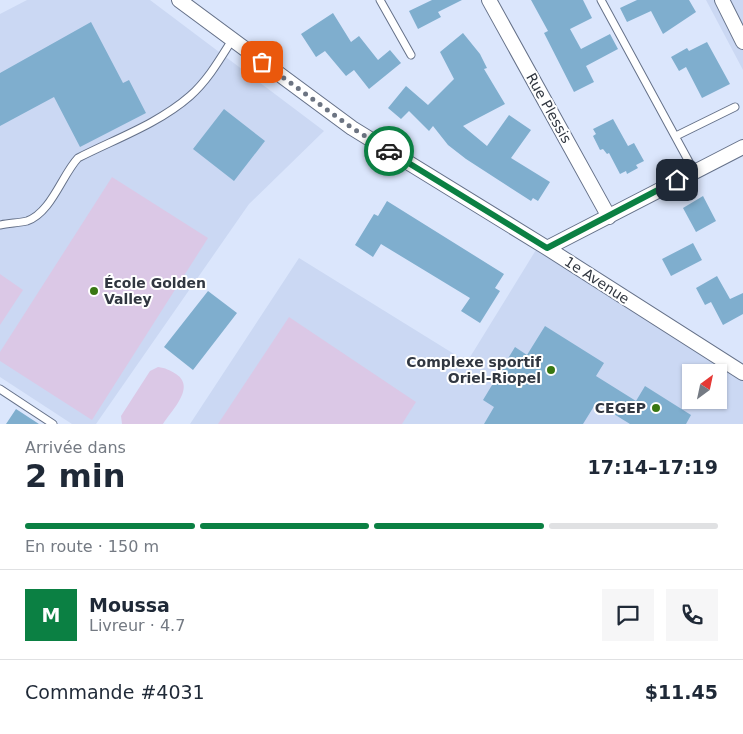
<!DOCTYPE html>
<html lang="fr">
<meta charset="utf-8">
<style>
body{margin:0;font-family:"DejaVu Sans",sans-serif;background:#f6f6f7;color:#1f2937;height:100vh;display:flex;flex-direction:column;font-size:19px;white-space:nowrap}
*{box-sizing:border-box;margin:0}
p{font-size:16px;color:#747a83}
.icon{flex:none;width:28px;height:28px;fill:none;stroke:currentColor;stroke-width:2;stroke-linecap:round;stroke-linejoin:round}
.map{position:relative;height:424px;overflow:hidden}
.panel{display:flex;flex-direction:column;background:#fff;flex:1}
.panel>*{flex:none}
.needle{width:32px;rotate:33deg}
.fabs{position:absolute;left:682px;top:364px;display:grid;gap:10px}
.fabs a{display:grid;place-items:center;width:45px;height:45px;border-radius:0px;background:#fff;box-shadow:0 1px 4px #0004;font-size:25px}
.pin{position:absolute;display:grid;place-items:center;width:42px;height:42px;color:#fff;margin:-21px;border-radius:10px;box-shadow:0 2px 8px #0006}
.courier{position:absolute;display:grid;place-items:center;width:50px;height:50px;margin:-25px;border:4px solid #0b8043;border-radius:50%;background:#fff;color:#222;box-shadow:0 1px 6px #0007}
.overview em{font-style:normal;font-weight:700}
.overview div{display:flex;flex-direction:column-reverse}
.overview{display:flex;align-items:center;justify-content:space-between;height:85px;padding:0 25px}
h1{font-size:32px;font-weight:700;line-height:38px}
.bar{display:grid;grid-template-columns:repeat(4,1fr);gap:8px 5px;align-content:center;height:60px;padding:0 25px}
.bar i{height:6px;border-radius:4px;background:#e0e1e3}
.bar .active{background:#0b8043}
.bar p{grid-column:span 4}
.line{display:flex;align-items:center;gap:12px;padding:0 25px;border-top:1px solid #e0e1e3}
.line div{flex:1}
.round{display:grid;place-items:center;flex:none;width:52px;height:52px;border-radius:0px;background:#f6f6f7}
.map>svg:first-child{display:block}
.built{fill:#cbd8f3;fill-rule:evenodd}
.green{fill:#dbc8e6}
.building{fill:#7faece}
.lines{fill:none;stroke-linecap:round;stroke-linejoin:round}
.service-casing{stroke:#657189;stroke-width:9}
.minor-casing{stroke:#657189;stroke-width:16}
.service{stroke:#fff;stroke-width:7}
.minor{stroke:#fff;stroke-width:14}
.done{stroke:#6c7482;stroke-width:5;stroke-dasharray:0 9}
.route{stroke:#0b8043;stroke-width:6}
.poi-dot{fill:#397712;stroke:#fff;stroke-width:2}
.labels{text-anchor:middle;stroke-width:4;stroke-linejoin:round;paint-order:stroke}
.street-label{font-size:14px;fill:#313741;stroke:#fff}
.poi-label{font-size:14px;font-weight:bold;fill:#313741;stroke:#fff;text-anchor:end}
</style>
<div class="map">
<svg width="743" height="424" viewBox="0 0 743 424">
<rect width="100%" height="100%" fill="#dbe6fc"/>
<path class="built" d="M27,0h123l174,131 -75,73 -153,220h-24l-72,-47v-363z
M706,0h37v70z
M539,245l204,128v51h-553l109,-166 168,104zM691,372h28v28h-28z"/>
<path class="green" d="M112,177l96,61 -116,182 -92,-59v-9z
M0,274l23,16 -23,35z
M289,317l127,85 -14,22h-184z
M158,367c8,1 11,3 18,7 20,13 -4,36 -13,50h-41l-1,-8 29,-45z"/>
<path class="building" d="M432,0h30l-24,12 3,5 -23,12 -9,-18z
M531,0h52l9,18 -22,11 11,20 29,-15 8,15 -32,17 8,16 -20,10 -30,-59 4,-2z
M637,0h52l7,12 -33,22 -12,-23 -24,11 -7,-14z
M333,13l18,29 8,-6 19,24 12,-10 11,13 -32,26 -15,-19 -8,6 -21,-25 -9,6 -15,-23z
M91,22l32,61 6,-3 17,33 -66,34 -26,-50 -54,29v-53z
M463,33l17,21 7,14 -3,1 21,35 -42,22 24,20 22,-31 22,15 -20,28 39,24 -12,19 -5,-3 -2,3 -65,-42 -18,-14 -15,-19 -4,5 -20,-20 -8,8 -13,-11 18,-22 22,19 26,-26 -14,-27z
M707,42l23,42 -28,14 -16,-31 -7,4 -8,-14 16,-9 2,3z
M224,109l41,32 -31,40 -41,-32z
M613,119l15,27 6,-3 10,18 -8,4 2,3 -11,6 -1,-3 -6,3 -11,-21 -2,1 -4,-5 -3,1 -7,-14 3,-2 -3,-5z
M703,196l13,25 -20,11 -13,-24z
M387,201l117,73 -9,14 5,3 -20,32 -19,-12 9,-13 -89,-54 -8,13 -18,-12 19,-31 4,2z
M693,243l9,17 -31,16 -9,-17z
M717,276l13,23 13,-6v21l-20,11 -12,-23 -6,3 -9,-17z
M208,291l29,22 -44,57 -29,-23z
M545,326l59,37 -8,13 40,25 9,-15 46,29 -5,9h-56l-34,-21 -13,21h-99l10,-17 -11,-7 32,-53 12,8z
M16,409l23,15h-33z"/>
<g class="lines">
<defs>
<path id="service" d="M380,0l31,55
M601,0l93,171
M676,136l59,-29
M0,225c9,-2 19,-2 27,-4 24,-8 35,-46 51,-63 37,-19 80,-34 112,-62 18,-16 30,-37 42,-56
M0,389l53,35"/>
<path id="minor" d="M179,0l173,128 195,120 196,125
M489,0l120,217
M722,0l21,42
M547,248l196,-101"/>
</defs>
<use href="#service" class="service-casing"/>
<use href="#minor" class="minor-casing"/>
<use href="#service" class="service"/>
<use href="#minor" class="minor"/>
</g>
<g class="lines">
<path class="done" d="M262,62l90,66 37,23"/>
<path class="route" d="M389,151l158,97 130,-68"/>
</g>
<g class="poi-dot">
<circle cx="94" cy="291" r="5"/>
<circle cx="551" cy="370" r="5"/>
<circle cx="656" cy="408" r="5"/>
</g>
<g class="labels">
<g class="street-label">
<text transform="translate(549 108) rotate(61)" y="5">Rue Plessis</text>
<text transform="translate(597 280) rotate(33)" y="5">1e Avenue</text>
</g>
<g class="poi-label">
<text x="104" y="288" text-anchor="start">École Golden<tspan x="104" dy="16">Valley</tspan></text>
<text x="541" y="367">Complexe sportif<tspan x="541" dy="16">Oriel-Riopel</tspan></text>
<text x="646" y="413">CEGEP</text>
</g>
</g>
</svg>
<div class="fabs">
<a><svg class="needle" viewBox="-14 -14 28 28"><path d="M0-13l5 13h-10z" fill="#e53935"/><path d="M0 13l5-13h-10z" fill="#747a83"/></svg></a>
</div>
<div class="pin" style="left:262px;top:62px;background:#ea580c"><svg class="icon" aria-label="bag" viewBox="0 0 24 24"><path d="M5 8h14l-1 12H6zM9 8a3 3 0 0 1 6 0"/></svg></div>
<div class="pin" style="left:677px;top:180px;background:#1f2937"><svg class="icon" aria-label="home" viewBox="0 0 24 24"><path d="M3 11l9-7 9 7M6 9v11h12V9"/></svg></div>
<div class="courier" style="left:389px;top:151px"><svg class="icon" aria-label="car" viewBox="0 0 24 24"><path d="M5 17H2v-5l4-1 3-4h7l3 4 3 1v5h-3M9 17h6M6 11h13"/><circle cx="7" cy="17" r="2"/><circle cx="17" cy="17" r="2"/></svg></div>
</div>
<section class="panel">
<div class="overview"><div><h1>2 min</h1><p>Arrivée dans</p></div><em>17:14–17:19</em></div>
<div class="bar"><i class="active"></i><i class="active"></i><i class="active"></i><i></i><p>En route · 150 m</p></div>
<div class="line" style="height:90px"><b class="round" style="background:#0b8043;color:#fff">M</b><div><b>Moussa</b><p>Livreur · 4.7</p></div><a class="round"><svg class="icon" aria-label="chat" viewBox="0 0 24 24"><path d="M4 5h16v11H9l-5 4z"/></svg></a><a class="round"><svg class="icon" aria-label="phone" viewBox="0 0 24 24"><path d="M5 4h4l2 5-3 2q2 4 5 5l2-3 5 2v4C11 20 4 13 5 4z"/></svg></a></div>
<div class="line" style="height:65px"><div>Commande #4031</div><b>$11.45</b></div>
</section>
